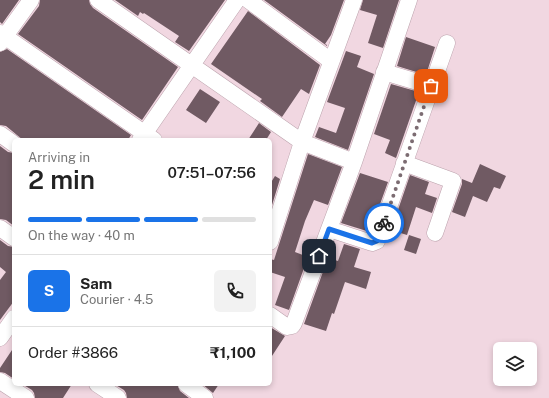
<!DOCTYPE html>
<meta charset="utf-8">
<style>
body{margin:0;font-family:"Public Sans",sans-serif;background:#f2f2f2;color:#222;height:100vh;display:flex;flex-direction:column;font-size:15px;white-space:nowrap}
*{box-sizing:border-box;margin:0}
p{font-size:13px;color:#767676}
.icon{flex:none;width:22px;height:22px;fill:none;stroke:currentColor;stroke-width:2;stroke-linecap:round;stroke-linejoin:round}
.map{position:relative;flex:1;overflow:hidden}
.sheet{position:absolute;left:12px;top:138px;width:260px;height:248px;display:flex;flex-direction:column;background:#fff;border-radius:6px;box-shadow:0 2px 6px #0003}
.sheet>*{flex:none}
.controls{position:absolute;left:493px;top:342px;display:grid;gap:8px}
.controls a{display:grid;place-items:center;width:44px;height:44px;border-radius:6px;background:#fff;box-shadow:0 2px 6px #0003;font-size:20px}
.pin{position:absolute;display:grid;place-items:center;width:34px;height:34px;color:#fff;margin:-17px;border-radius:8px;box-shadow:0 2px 6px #0006}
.courier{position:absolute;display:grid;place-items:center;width:40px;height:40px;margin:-20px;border:3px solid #1a73e8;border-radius:50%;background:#fff;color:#222;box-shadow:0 1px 5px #0007}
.overview em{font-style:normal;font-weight:600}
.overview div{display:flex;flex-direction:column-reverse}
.overview{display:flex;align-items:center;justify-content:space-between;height:68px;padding:0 16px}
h1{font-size:26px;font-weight:600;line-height:30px}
.bar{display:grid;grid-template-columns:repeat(4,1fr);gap:6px 4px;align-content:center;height:48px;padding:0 16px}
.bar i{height:5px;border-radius:3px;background:#e0e0e0}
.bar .on{background:#1a73e8}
.bar p{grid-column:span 4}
.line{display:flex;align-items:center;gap:10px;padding:0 16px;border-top:1px solid #e0e0e0}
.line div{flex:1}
.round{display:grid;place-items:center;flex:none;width:42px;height:42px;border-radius:6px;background:#f2f2f2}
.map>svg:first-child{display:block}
.building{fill:#705a63}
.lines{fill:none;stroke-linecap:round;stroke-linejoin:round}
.minor-casing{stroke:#bca3ad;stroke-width:17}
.minor{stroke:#fff;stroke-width:16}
.done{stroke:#7c6c72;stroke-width:4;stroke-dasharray:0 7.2}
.route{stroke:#1a73e8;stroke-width:5}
</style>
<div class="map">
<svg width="549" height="398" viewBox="0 0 549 398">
<rect width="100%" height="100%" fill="#f1d7e1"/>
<path class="building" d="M0,0h19l-17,24 -2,-2z
M40,0h49l1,4 3,4 85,59 -36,53 -124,-86 21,-28z
M115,0h110l-36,51 -14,-9 4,-6 -35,-23 -1,1 -3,-2 -2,4z
M264,0h80l-13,35 -6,9 2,1v1z
M363,0h36l-16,48 -15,-5 9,-28 -17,-5z
M248,11l72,54 -11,29 -8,-5 -19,28 -22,-16 2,-2 -51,-35z
M406,37l29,10 -9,28 -29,-9z
M7,49l124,86 -3,5h-105l-17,-14 -6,-1v-73z
M346,51l15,5 -4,11 17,7 -26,76 -33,-13 4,-10 17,6 9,-25 -18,-6z
M391,84l28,8 -23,66 -11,-5 5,-13 -16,-6z
M200,89l20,13 -14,21 -20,-13z
M259,123l12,9 -5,8h-18z
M0,146l8,6 6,1v73l-8,-6 -6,-1z
M308,154l34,13 -14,38 -14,-5 -9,21 -10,31 13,5 -19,53 -14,-5 10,-28 -15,-5v-13l4,1z
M480,164l26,12 -6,13 -6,-2 -7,15 -14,-6 -8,21 -13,-5 10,-28v-5l10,4z
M360,173l28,9 -18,50 -29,-9z
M410,175l19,7 -4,12 12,4 -5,15 -16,-6 -9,28 -16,-5z
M275,176l5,3 -8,26 -2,-1v-20z
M409,235l12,4 -5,15 -12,-4z
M0,240l8,6 6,1v54l-14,19v-40l6,-8 -6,-5z
M344,244l16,5 -6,18 17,5 -5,17 -21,-7 -11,32 -2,-1 -6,18 -22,-7 24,-66 10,3z
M270,327l15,9 -15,23z
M14,347v32l-9,-6 -5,-1v-4z
M22,384h50l-9,14h-28l-1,-5 -2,-3z
M114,384h63l3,7 9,7h-62l-1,-5 -2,-3z
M202,384h17l-6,9z"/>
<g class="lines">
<defs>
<path id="minor" d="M98,0l204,142 52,20
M248,0l83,61
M0,33l154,107
M0,43l31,-43
M384,72l47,14
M0,134l14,10
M140,140l97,-140
M404,163l49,18 -18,52
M0,228l14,10
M329,229l43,14 5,-2 70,-198
M270,242l32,-100 52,-142
M270,315l17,12 5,-1 2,-3 60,-161 55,-162
M0,338l14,-20
M0,381l26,17
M97,384l21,14
M186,384l19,14"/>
</defs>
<use href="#minor" class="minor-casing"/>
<use href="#minor" class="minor"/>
</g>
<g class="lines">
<path class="done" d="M384,223l47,-137"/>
<path class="route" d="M319,256l10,-27 43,14 5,-2 7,-18"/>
</g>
</svg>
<div class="controls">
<a><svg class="icon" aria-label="layers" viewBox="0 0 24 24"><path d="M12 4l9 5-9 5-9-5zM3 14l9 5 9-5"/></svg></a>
</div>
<div class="pin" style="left:431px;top:86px;background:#ea580c"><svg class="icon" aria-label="bag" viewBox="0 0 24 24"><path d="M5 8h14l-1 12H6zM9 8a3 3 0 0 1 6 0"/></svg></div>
<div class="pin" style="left:319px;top:256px;background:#1f2937"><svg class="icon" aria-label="home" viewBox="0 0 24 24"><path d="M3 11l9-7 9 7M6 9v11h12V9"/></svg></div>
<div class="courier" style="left:384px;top:223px"><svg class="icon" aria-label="bike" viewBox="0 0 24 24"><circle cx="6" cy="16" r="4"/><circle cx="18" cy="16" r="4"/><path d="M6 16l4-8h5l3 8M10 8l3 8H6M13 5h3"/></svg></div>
<section class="sheet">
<div class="overview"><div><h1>2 min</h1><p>Arriving in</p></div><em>07:51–07:56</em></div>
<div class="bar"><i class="on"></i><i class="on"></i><i class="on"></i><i></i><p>On the way · 40 m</p></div>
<div class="line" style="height:72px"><b class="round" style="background:#1a73e8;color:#fff">S</b><div><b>Sam</b><p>Courier · 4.5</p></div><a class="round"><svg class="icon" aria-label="phone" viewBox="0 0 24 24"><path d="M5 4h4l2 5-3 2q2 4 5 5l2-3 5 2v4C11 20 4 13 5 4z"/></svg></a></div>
<div class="line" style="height:52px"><div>Order #3866</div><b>₹1,100</b></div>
</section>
</div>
